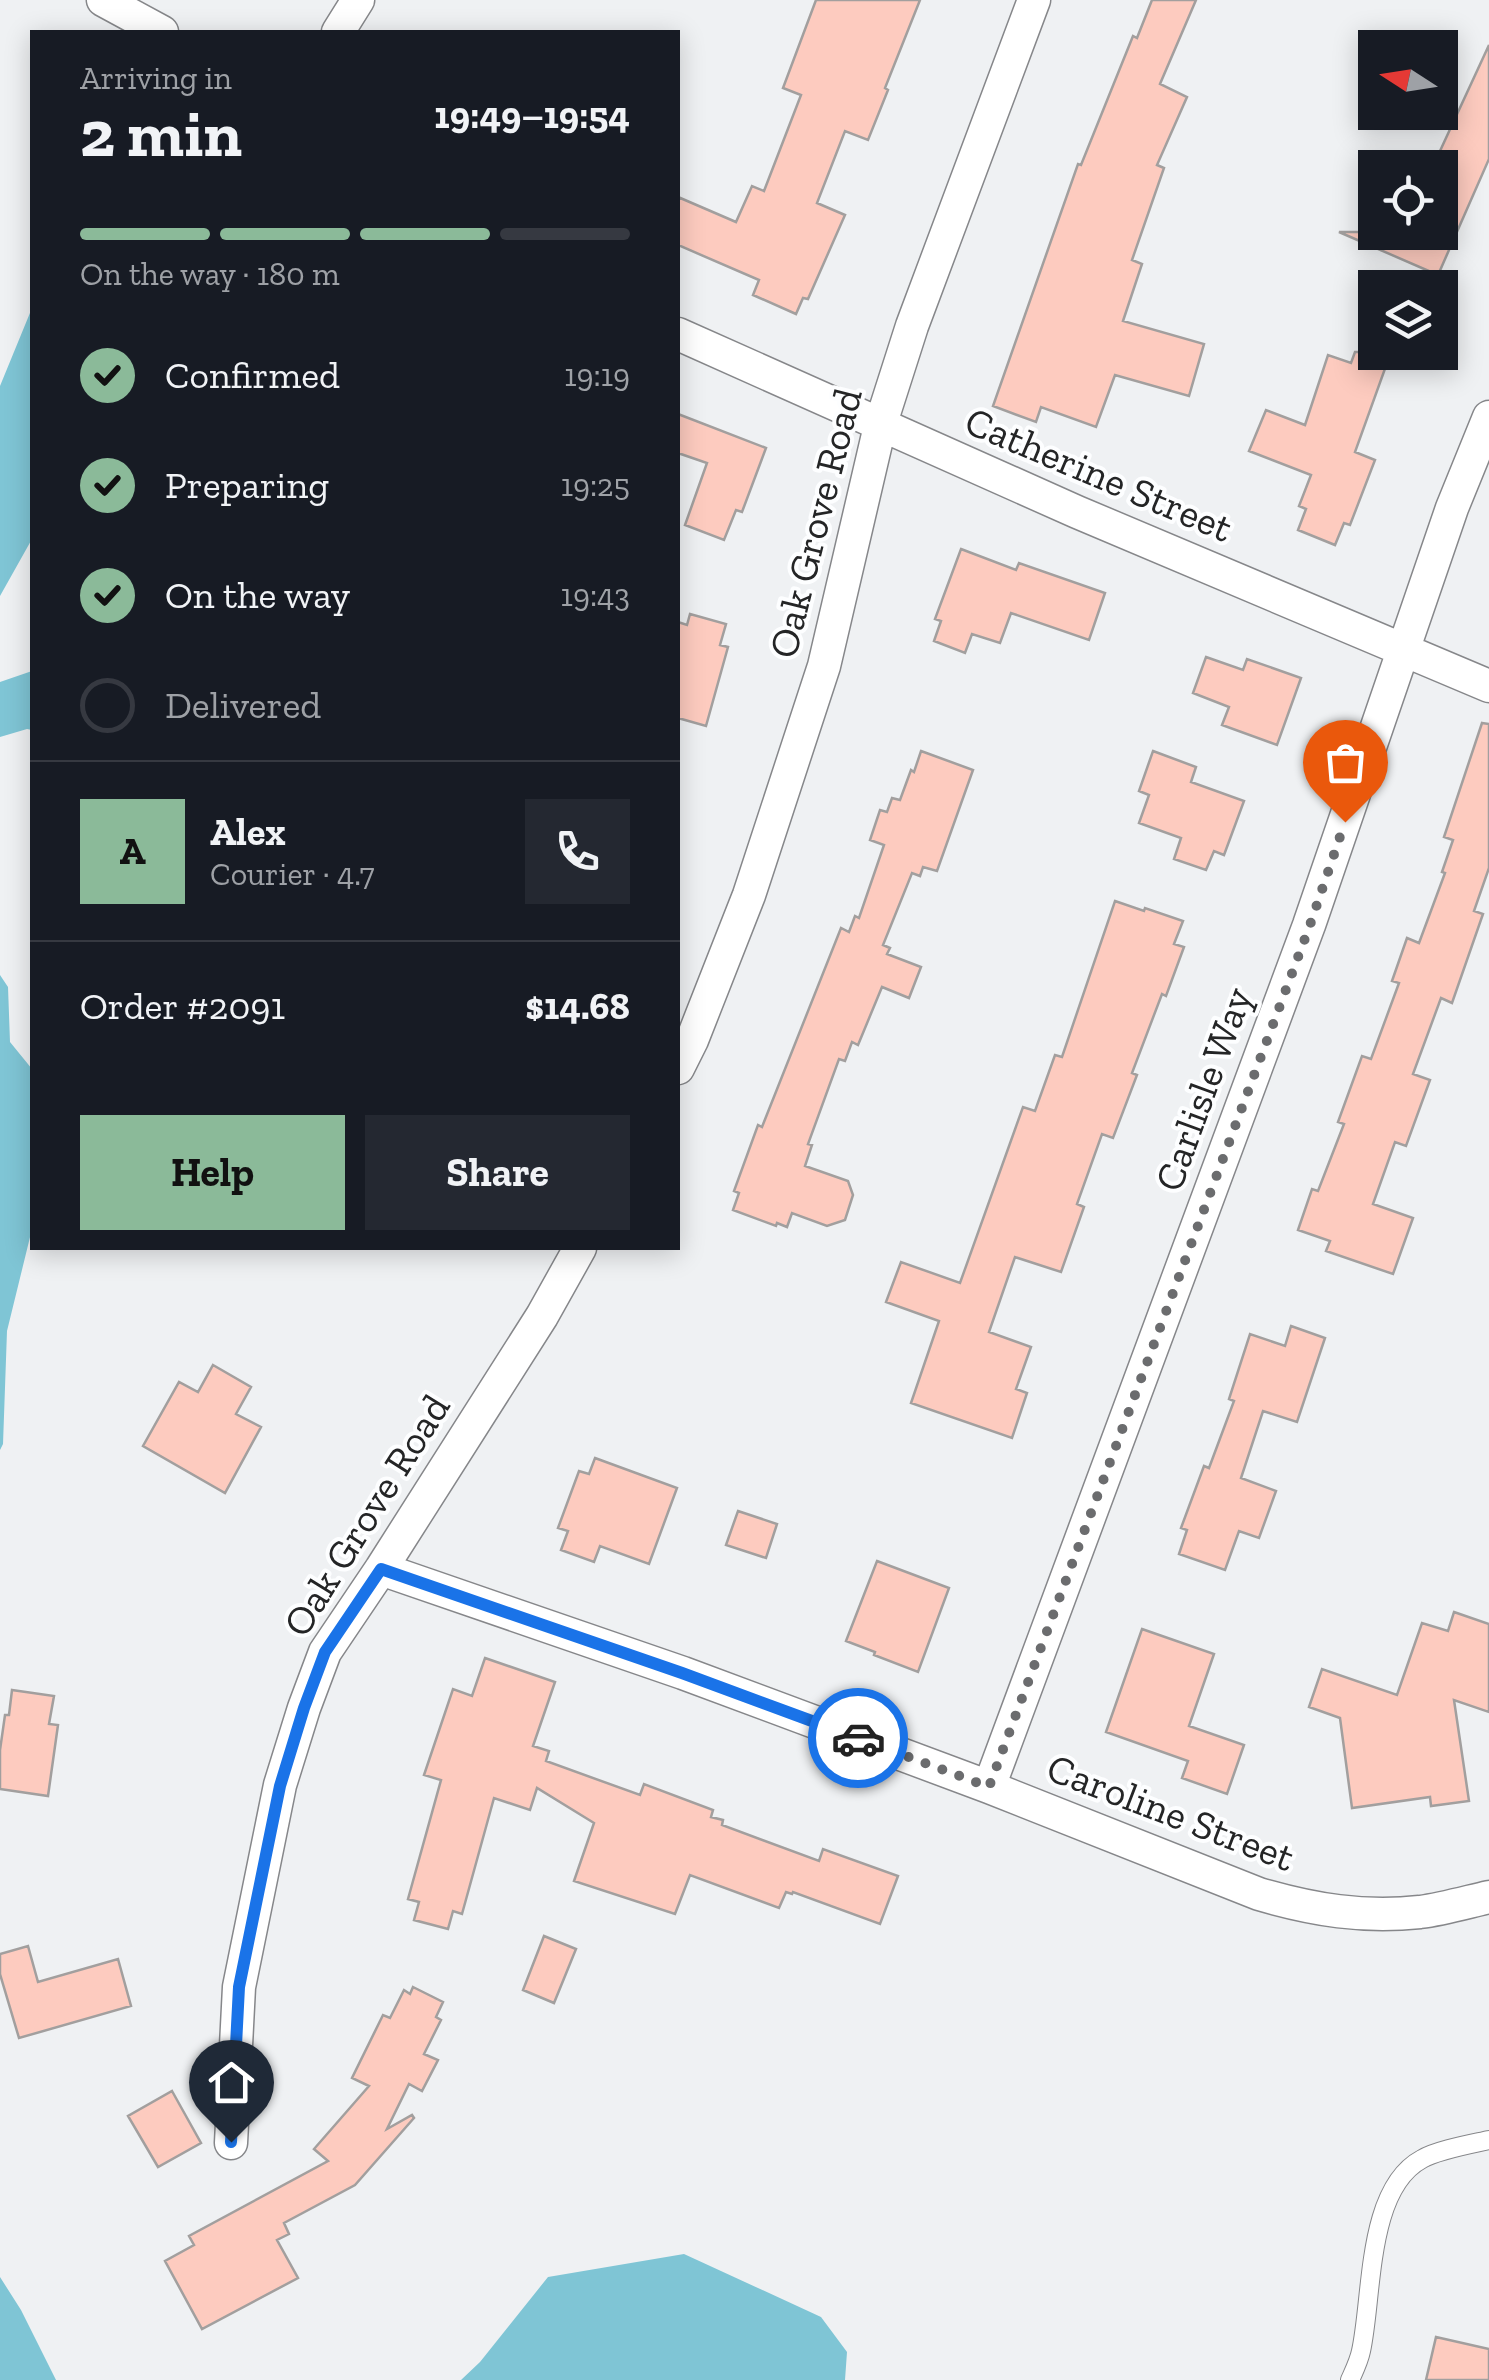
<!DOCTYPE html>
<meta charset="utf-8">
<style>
body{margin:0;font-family:"Zilla Slab",serif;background:#242831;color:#f1f3f6;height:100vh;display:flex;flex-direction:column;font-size:38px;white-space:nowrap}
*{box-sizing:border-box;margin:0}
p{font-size:32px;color:#9ea1a6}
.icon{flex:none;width:55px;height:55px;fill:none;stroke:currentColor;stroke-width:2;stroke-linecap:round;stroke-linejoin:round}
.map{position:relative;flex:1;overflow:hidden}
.panel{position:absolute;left:30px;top:30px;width:650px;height:1220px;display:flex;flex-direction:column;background:#171b24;border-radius:0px;box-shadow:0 5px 25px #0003}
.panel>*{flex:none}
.needle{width:65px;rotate:282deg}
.tools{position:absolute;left:1358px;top:30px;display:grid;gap:20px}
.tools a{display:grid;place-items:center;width:100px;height:100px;border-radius:0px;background:#171b24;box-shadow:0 5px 25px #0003;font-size:50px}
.pin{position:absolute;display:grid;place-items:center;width:85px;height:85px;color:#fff;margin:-102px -42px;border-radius:50% 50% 50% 0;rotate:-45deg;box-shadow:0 0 10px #0007}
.pin .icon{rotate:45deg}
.courier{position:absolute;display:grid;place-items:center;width:100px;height:100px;margin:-50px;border:8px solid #1a73e8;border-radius:50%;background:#fff;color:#222;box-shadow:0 2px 12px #0007}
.headline em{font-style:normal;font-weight:800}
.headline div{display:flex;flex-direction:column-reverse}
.headline{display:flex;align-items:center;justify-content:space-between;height:170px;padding:0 50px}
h1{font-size:65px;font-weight:800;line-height:75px}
.bar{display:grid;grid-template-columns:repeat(4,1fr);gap:15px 10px;align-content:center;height:120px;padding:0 50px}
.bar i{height:12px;border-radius:8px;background:#363941}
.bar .active{background:#8bba99}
.bar p{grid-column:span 4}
.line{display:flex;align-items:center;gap:25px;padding:0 50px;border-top:2px solid #363941}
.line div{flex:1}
.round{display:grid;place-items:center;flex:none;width:105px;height:105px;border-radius:0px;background:#242831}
ol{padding:0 50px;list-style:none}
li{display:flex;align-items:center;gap:30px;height:110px}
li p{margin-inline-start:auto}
li .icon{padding:10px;border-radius:50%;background:#8bba99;color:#111;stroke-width:4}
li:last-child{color:#9ea1a6}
li i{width:55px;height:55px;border:5px solid #363941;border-radius:50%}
.cta{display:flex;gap:20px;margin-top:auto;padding:20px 50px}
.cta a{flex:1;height:115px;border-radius:0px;background:#8bba99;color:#111;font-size:40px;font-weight:800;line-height:115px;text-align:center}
.cta a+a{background:#242831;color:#f1f3f6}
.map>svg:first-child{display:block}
.water{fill:#7fc5d5}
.building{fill:#fdcbbf;stroke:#a29f9e;stroke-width:2.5}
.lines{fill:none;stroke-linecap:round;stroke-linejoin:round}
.service-casing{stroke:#86878a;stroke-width:20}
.minor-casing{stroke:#86878a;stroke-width:35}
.service{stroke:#fff;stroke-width:18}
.minor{stroke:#fff;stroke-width:32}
.done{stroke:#6b6c6e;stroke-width:10;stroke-dasharray:0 18}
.route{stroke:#1a73e8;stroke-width:12}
.labels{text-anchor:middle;stroke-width:8;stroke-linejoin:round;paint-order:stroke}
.street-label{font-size:40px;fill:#242526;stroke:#fdfeff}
</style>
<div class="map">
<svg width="1489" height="2380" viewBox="0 0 1489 2380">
<rect width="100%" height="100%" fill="#eff1f3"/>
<path class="water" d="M32,308v231l-32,57v-210z
M32,671v59l-5,-1 -27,8v-55z
M0,975l8,12 2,55 22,27v160l-25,102 -4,113 -3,6z
M684,2254l137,63 26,35 -2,28h-384l19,-18 68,-85z
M0,2277l21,33 35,70h-56z"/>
<path class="building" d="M816,0h104l-35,88 3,2 -20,50 -23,-9 -28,72 28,12 -37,84 -5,-1 -7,16 -43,-19 6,-15 -81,-35v-48l58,25 16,-36 12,5 37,-96 -18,-7z
M1152,0h44l-36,84 27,13 -30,68 7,3 -32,92 10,4 -19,57 81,23 -15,52 -74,-21 -19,52 -55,-20 -5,15 -43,-16 85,-242 3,1 52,-129 4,2z
M1489,45v114l-51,116 -99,-43h101v-81z
M1355,352h36l-36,100 20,8 -25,65 -6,-2 -9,22 -37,-15 8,-21 -7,-3 12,-31 -62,-24 17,-41 39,15 23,-70 23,8z
M678,414l88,34 -24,64 -6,-2 -12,30 -39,-15 22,-62 -29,-10z
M961,549l55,21 3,-7 86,30 -16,47 -78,-27 -11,30 -28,-9 -7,19 -31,-12 7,-20 -6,-2z
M690,614l36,10 -6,21 8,2 -22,79 -28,-8v-96l9,3z
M1206,657l37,13 4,-11 54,19 -24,67 -55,-20 7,-18 -36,-14z
M1482,723l7,1v144l-15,43 9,3 -31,89 -11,-5 -28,76 17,6 -24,66 -11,-4 -22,62 40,14 -20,56 -67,-23 4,-10 -32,-11 14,-41 6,2 26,-67 -6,-2 24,-66 9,3 28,-76 -7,-2 15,-43 12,5 26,-70 -3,-1 11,-32 -9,-3z
M921,751l52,19 -36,101 -14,-4 -3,9 -8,-3 -29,72 7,3 -3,6 34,13 -12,31 -27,-11 -24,58 -6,-3 -7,19 -6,-2 -31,85 4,1 -7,21 43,15 5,14 -8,25 -18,6 -35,-13 -5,14 -10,-4 -1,3 -43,-16 6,-17 -5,-2 24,-66 4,2 79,-199 8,4 6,-16 4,2 25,-73 -14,-5 10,-30 7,2 5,-14 8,2 11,-30 3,2z
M1153,751l43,16 -5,15 53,19 -20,54 -10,-4 -8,19 -32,-11 7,-21 -42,-15 10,-28 -10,-4z
M1115,901l29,10 1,-3 38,13 -9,23 10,3 -18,49 -4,-2 -30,79 5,2 -24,63 -11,-4 -25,70 7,3 -23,65 -46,-15 -26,75 42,15 -15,42 11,4 -15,45 -101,-35 28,-82 -53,-19 15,-40 59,21 63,-176 12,4 20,-56 7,2z
M1291,1326l34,12 -28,84 -34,-11 -22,67 35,13 -17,47 -20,-7 -14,39 -46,-16 8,-24 -6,-2 23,-62 5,2 25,-67 -5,-2 21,-65 35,12z
M213,1365l38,22 -15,27 25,13 -36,66 -82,-47 36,-64 19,10z
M595,1458l82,30 -28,76 -49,-18 -6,16 -33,-12 7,-19 -10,-3 21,-57 10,3z
M738,1511l39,13 -11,34 -40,-13z
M877,1561l72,27 -31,84 -44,-17 1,-3 -29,-11z
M1454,1612l35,12v88l-35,-12 15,101 -38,5 -1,-9 -78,11 -12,-90 -31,-11 13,-38 75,26 25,-72 26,8z
M1142,1629l72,25 -25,72 55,19 -17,49 -45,-16 6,-17 -82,-29z
M485,1658l70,24 -22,64 16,5 -3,10 94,34 4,-11 69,26 -2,7 12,3 -1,5 97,36 4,-12 75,27 -18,48 -87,-32 -1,2 -6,-2 -7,16 -89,-33 -15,39 -101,-33 20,-58 -57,-35 -7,22 -36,-12 -32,116 -9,-3 -5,18 -34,-9 5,-18 -11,-3 33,-119 -17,-5 29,-86 19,7z
M12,1690l42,6 -5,28 9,1 -10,71 -48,-7v-39l5,-35h4z
M544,1936l32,13 -22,54 -31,-13z
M28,1946l10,36 80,-23 13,47 -112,32 -19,-64v-20z
M413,1987l30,15 -7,15 5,3 -17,34 14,6 -16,31 -13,-7 -22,45 25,-14 2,3 -59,67 -71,38 5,11 -12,6 21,38 -96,51 -37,-68 29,-16 -5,-9 139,-75 -14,-12 55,-63 -17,-8 31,-63 7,3 14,-28 6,4z
M172,2091l29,52 -43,24 -30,-51z
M1436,2337l53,12v31h-63z"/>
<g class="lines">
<defs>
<path id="service" d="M1350,2380c4,-9 9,-19 11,-29 12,-54 5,-162 61,-192 15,-9 49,-15 67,-19"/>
<path id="minor" d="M103,0l59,32
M338,32l20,-32
M678,334l399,178 412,174
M678,1068l14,-28 57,-145 75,-229 56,-240 32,-100 122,-326
M381,1569l302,104 306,114 270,107c55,16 104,24 161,18 23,-3 47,-10 69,-15
M989,1787l320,-862 143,-417 37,-91
M231,2143l8,-156 41,-202 24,-77 21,-56 56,-83 161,-253 38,-68"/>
</defs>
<use href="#service" class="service-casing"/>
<use href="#minor" class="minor-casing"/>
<use href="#service" class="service"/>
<use href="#minor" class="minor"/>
</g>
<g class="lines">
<path class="done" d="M858,1738l131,49 321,-862 35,-103"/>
<path class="route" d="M231,2142l8,-155 41,-201 24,-78 21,-56 56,-83 301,104 176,65"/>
</g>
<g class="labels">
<g class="street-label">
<text transform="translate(1099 474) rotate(23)" y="14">Catherine Street</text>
<text transform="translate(815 523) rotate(-76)" y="14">Oak Grove Road</text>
<text transform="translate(1203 1089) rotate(-70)" y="14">Carlisle Way</text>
<text transform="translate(366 1515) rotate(-58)" y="14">Oak Grove Road</text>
<text transform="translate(1171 1812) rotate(21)" y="14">Caroline Street</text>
</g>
</g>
</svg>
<div class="tools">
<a><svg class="needle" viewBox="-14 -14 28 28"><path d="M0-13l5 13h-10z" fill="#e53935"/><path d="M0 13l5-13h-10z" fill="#9ea1a6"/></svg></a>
<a><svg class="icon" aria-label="locate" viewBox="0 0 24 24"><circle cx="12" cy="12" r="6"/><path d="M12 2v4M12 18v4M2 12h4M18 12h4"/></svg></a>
<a><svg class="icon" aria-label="layers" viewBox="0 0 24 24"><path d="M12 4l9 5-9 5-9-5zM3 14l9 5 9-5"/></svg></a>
</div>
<div class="pin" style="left:1345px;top:822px;background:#ea580c"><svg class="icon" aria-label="bag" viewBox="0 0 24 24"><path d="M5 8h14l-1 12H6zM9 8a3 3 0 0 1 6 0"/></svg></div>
<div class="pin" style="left:231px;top:2142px;background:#1f2937"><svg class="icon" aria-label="home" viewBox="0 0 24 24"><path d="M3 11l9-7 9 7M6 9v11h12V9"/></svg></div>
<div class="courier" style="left:858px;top:1738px"><svg class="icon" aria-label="car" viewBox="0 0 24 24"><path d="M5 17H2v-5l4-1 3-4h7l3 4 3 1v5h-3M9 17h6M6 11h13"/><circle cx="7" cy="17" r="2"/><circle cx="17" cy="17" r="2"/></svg></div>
<section class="panel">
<div class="headline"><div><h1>2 min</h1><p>Arriving in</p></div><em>19:49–19:54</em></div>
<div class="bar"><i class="active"></i><i class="active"></i><i class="active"></i><i></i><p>On the way · 180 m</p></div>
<ol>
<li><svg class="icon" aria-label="check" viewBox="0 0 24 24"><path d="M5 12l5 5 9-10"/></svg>Confirmed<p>19:19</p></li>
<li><svg class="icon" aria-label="check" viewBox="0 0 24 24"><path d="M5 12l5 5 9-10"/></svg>Preparing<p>19:25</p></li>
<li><svg class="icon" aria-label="check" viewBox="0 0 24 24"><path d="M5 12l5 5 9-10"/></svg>On the way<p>19:43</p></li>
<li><i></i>Delivered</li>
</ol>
<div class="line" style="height:180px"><b class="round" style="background:#8bba99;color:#111">A</b><div><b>Alex</b><p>Courier · 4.7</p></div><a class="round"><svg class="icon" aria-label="phone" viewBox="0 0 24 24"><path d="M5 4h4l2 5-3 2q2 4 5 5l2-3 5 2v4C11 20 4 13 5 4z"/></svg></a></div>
<div class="line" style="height:130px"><div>Order #2091</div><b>$14.68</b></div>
<div class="cta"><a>Help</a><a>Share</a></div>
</section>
</div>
